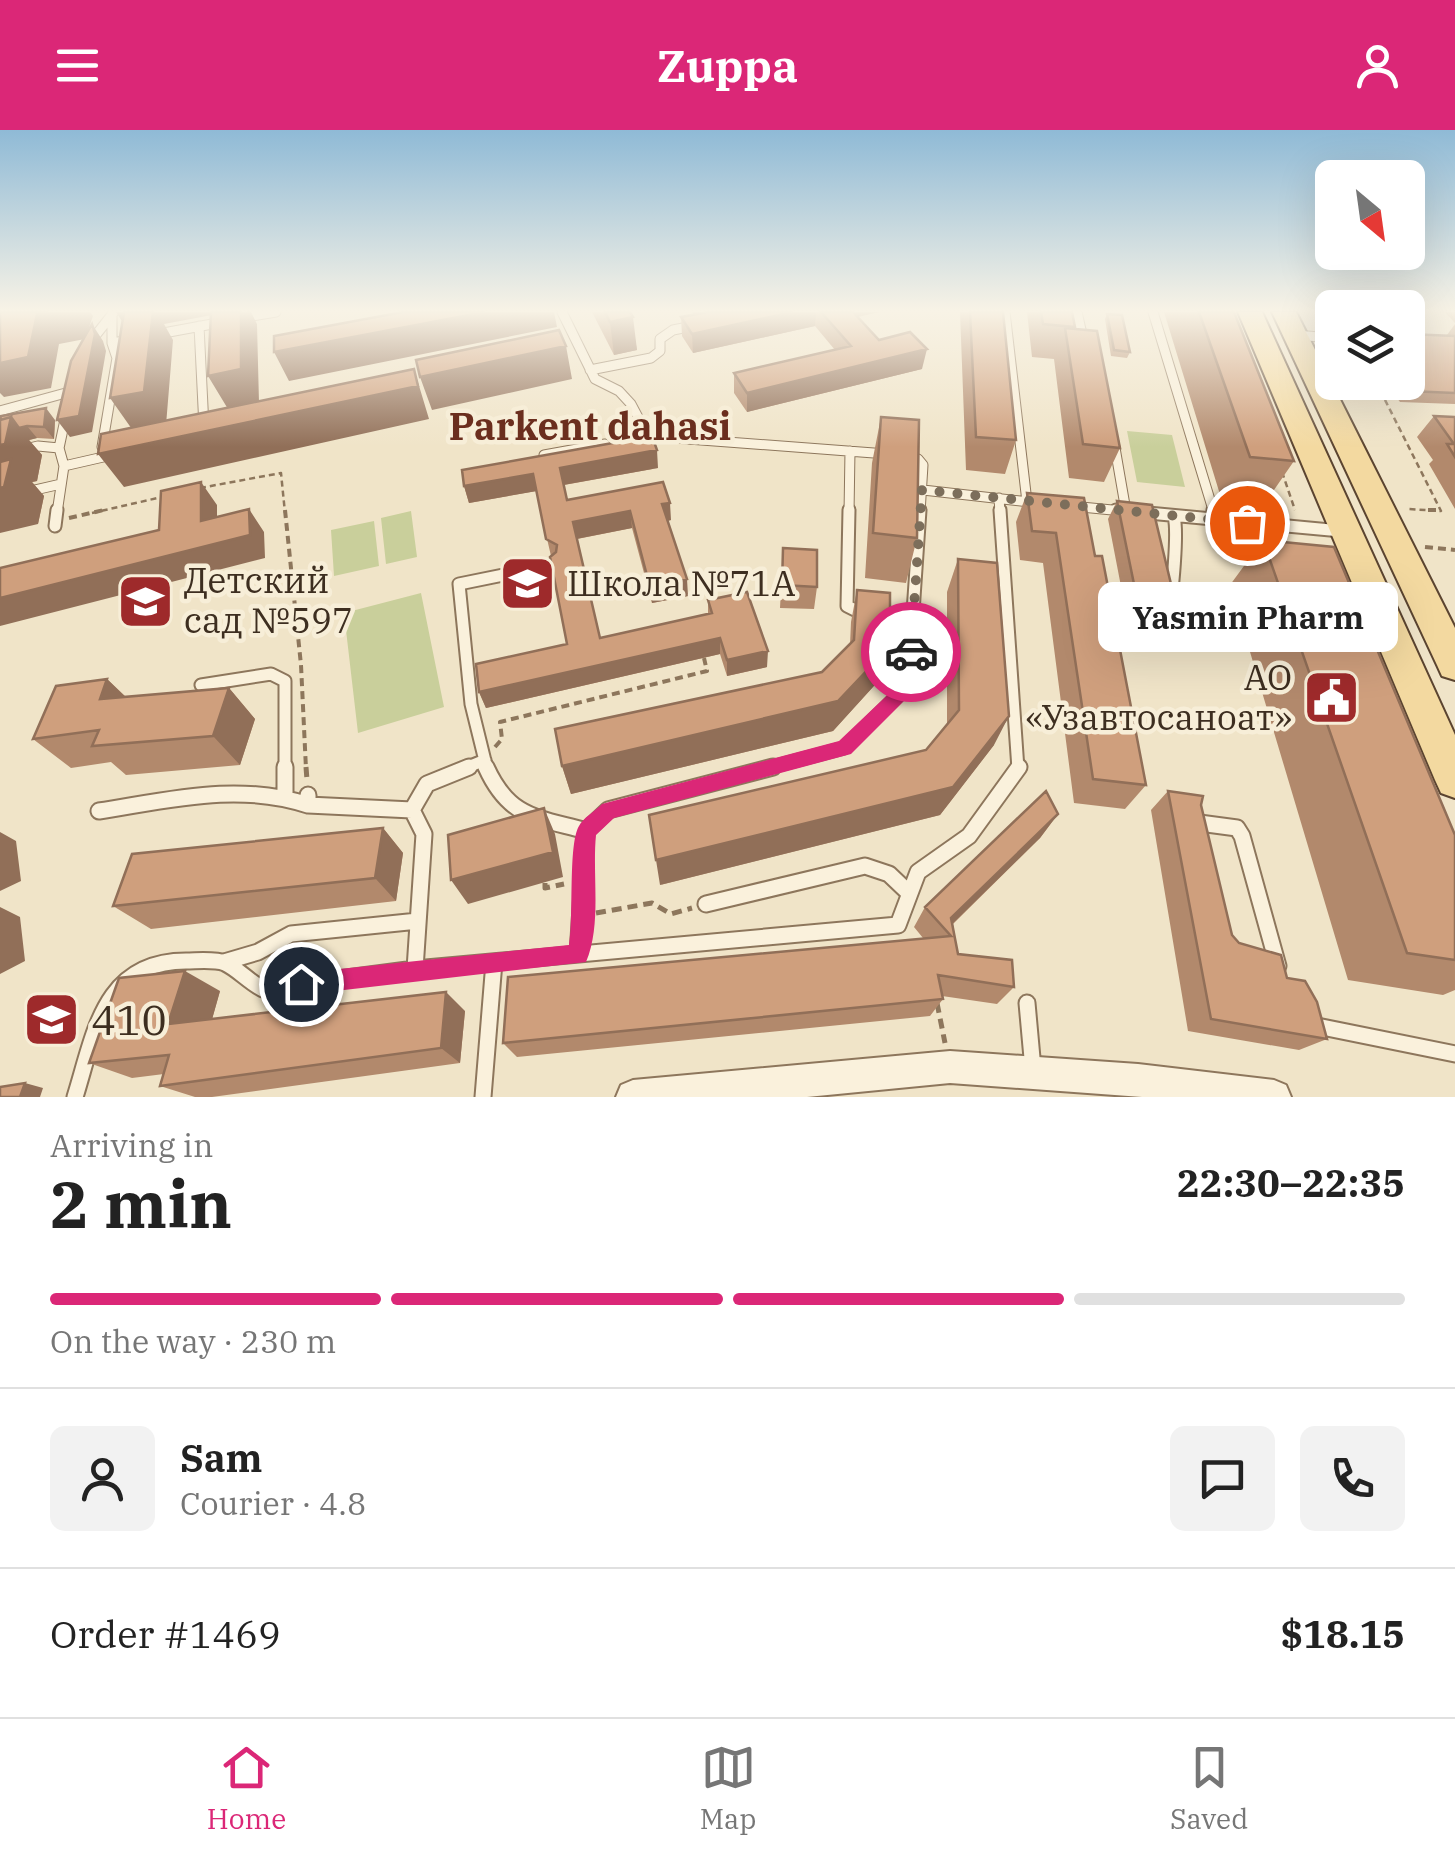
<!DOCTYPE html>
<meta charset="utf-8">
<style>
body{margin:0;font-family:"IBM Plex Serif",serif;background:#f2f2f2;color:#222;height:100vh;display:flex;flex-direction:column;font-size:38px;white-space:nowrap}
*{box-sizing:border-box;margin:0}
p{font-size:32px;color:#767676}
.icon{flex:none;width:55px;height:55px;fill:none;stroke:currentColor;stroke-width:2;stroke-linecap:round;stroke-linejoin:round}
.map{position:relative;height:967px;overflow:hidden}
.drawer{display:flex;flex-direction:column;background:#fff;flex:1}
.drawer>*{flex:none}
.needle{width:65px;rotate:151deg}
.buttons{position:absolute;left:1315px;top:30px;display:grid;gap:20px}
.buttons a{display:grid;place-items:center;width:110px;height:110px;border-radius:15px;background:#fff;box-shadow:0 10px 40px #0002;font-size:50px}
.pin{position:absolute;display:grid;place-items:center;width:85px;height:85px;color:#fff;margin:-42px;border:5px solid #fff;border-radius:50%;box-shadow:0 2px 10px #0007}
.courier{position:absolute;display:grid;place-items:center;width:100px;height:100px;margin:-50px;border:8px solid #db2777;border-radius:50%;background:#fff;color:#222;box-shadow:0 2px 12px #0007}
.bubble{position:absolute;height:70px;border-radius:15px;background:#fff;box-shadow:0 10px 40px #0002;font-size:32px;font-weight:700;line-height:70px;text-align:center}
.head em{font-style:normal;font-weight:700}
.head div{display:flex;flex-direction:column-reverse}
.head{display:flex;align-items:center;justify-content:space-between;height:170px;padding:0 50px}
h1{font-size:65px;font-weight:700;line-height:75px}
.bar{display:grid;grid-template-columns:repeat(4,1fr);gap:15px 10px;align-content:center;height:120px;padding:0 50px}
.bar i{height:12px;border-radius:8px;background:#e0e0e0}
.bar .current{background:#db2777}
.bar p{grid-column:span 4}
.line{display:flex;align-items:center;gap:25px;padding:0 50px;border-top:2px solid #e0e0e0}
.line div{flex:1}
.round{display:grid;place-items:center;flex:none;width:105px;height:105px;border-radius:15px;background:#f2f2f2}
header{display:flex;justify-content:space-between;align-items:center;height:130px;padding:0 50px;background:#db2777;color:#fff;font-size:45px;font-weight:700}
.dock{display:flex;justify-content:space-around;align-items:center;height:140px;border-top:2px solid #e0e0e0;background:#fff;font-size:28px;color:#767676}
.dock a{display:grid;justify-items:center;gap:5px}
.dock .current{color:#db2777}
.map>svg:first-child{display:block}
.green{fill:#c9cf9b}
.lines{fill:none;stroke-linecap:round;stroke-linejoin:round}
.service-far2-casing{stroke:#8d765c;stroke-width:11}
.service-far1-casing{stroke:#8d765c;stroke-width:15}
.service-casing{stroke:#8d765c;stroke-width:19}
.minor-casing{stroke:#8d765c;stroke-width:4}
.primary-casing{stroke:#5b4430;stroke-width:4}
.path-far2{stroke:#8d765c;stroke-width:2.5;stroke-dasharray:6 4;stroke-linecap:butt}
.path-far1{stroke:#8d765c;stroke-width:4;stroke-dasharray:8 5;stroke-linecap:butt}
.path{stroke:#8d765c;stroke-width:5;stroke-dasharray:10 6;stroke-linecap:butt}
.service-far2{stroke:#faf1dc;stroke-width:9}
.service-far1{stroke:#faf1dc;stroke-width:11}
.service{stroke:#faf1dc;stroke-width:15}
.minor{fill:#faf1dc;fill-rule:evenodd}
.primary{fill:#f3d9a0;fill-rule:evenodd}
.wall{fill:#b2896c}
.shaded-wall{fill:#916f58}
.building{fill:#cf9f7d;stroke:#916f58;stroke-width:2.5}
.route{fill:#db2777}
.done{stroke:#7c6e5b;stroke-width:10;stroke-dasharray:0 18}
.labels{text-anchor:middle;stroke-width:9;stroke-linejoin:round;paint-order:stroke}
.poi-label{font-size:35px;fill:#3d2e20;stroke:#f7eed8;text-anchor:start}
.neighbourhood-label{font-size:38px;font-weight:bold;fill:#6b2e1e;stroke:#f7eed8}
.near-poi-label{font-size:42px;fill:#3d2e20;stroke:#f7eed8;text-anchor:start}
</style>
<header><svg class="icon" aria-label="menu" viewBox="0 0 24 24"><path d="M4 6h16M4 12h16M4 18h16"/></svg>Zuppa<svg class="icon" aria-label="person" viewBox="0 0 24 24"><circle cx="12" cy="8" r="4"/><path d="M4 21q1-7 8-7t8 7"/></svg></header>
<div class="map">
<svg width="1455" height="967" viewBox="0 0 1455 967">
<rect width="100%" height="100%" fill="#f0e4c8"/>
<path class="green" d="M1127,301l45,4 13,52 -48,-5z
M411,381l6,46 -31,7 -5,-46z
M374,391l5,45 -45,10 -3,-46z
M421,463l23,114 -86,26 -14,-120z"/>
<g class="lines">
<defs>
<path id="service-far2" d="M562,182l33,67 24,12 12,13 17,32 239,18
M1005,182l22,190
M1077,182l7,31
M1153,182l61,201
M112,185v28l18,-3
M241,188l35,-6
M199,196l5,101
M158,204l65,-12
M1295,205l37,3
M88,215l26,-33
M590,240l61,-12 9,-7v-12l13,-9 20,-4
M0,281l73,-20
M66,285l-7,33 5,18 48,-11
M1114,312l12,69
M102,317l15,-89 -5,-15
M0,325l38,-9 21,2
M544,325l61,-11
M905,327l13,2 5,6 -3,48
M923,360l115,13
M0,368l61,-14
M999,368l1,15
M1071,376l72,7
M57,383l7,-47
M849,383l1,-62"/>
<path id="service-far1" d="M849,380l-2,96 14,7 53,1
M1000,380l18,259
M1116,380l225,21
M1213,380l3,11
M55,396l2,-16
M1123,481l45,-1c5,-14 10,-80 6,-93
M201,555l70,-11 14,7v88
M463,639l22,-9
M487,639l-16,-65 -12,-120 93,-19
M764,639l80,-21 64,-63 12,-175"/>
<path id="service" d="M285,637v28
M486,637c23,51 50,50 100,64l-8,123
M308,665v10l104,5 12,24 -9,135
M412,680l15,-26 42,-17
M99,681c71,-11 139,-29 209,-6
M1192,692l45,6 5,8 36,130
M586,701l22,-21 165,-43
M706,774l159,-38 24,8 20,19
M224,832l34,-10 33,-18 127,-13
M1027,873l6,66
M1312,895l143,29
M75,967c20,-64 28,-136 111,-136 11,0 29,-2 39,2 13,6 24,19 38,26l152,-20 483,-44 20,-53 51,-36 50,-69
M483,967l11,-135"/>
<path id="minor" d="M950,921l188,13 136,16 12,5 5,12h-149l-192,-14 -143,14h-191l5,-12 12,-5z"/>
<path id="primary" d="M1238,182h24l193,423v63l-14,-5 -6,-13z
M1272,182h24l159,316v52l-13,-4 -5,-11z"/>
</defs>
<use href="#service-far2" class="service-far2-casing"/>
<use href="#service-far1" class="service-far1-casing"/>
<use href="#service" class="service-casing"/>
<use href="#minor" class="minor-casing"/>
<use href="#primary" class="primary-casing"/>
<path class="path-far2" d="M1328,182l4,3
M1376,252l65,129 -33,-2
M1282,342l13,38
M200,358l81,-15 4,40
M92,383l70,-16"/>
<path class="path-far1" d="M285,380l16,155 5,104
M1428,380h13
M69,388l35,-8
M1425,417l30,3
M495,617l7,-8 -2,-17 207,-51 -3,-13"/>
<path class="path" d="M306,637l1,13
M545,753v5l19,-4
M596,783l56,-10 19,11 21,-6
M937,873l8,40"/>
<use href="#service-far2" class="service-far2"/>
<use href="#service-far1" class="service-far1"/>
<use href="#service" class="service"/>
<use href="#minor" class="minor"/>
<use href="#primary" class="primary"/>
</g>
<path class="wall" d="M592,182h38l7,38 -23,5z
M692,182h187l-21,5 21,23 43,29 -175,43 -13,-19v-20l101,-23 -20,-24 -122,27 -11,-17 -1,-19 13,-2z
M960,182h43l13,128 -11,34 -39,-4z
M1027,182h45l2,17 46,119 -16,34 -35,-4 -15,-119 -22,-2z
M1164,182h70l60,149 -31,45 -41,-5z
M1445,182h10v11z
M1107,184l23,38 -3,6 -16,-2 -6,-37z
M1455,194v80l-55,-2 -15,-20h23l40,-46 -1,-1z
M1434,286l21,1v92l-26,-45 4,-4 -16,-23z
M881,287l36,121 -11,45 -41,-5 7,-115z
M0,290h55l-1,19 -17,-1 -8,2 13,15 -5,26 -5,1 12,14 -6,28z
M658,338l-94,17 3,15 104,20 -4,1 21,75 -36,7 -20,-75 -55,11 23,99 108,-24v-14l59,67 -40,9 -7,-22 -234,54 -7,-16 88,-48 -16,-88 -15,-65 -67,12 -5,-17z
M1027,363l68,63 51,229 -21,24 -51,-6 -31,-240 -23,-3 -4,-38z
M1117,371l54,83 -11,17 -36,1 -16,-83z
M1263,410l192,420v30l-12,5 -95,-15 -118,-395z
M783,418l34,39 -3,22 -34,-1z
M958,429l36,186 -54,70 -280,70 266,-135 21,-25v-133z
M857,460l25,87 -49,54 -262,63 -9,-28 260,-94 28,-27 1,-23z
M107,549l19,18 103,-9 26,31 -15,46 -114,10 -15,-13 -40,6 -38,-29z
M1168,661l33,14 31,130 7,8 48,35 40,61 -28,11 -111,-19 -37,-221z
M1058,684l-18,24 -87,86 5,30 56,33 -17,17 -55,-8 1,3 -13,17 -413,41 -14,-14 420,-105 -9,-11 11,-20z
M383,698l20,25 -7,48 -245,28 -38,-23z
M220,861l-8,28 253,-8 -5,52 -248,34h-17l-35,-11 4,-12 -32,4 -43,-15z"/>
<path class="shaded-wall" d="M48,182h42l3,4 -8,23 -26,5 -8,44 -47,9 -4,-4v-30l37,-49z
M116,182h112l-64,12 9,16 -7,85 -32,7 -24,-34 18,-68z
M241,182h10l6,12 2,79 -31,6 -20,-33z
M485,182h69l3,15 -268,54 -15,-29z
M793,182h23l-1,14 -122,27 -1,-19z
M822,182h57l-48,10z
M633,187l4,33 -23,5 -4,-33z
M92,194l11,17 3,10 -14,81 -22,5 -13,-17z
M566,216l6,33 -140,31 -12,-33z
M927,219l-5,20 -175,43v-19z
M414,239l15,50 -305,68 -26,-33z
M46,278l9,12 -1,19 -10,-12z
M11,287l16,9 10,12 -8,2 13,15 -5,26 -5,1 12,14 -6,28 -38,9v-88z
M657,320l1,18 -95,17 -3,-17z
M533,344l4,17 -68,12 -5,-17z
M201,352l16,23v39l32,-35 15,23 1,26 -265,68v-28l201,-77z
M670,373l1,17 -8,2 -1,-18z
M630,381l2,17 -56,11 -3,-17z
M687,449l1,17 -36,7 -2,-16z
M720,508v16l-234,54 -7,-16z
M890,516l-8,31 -49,54 -262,63 -9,-28 276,-65z
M768,521l-1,16 -40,9v-16z
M107,549l32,31 -39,-11z
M229,558l26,31 -15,46 -27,-29z
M1009,586l-15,29 -54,70 -280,70 -4,-25z
M544,678l11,26 8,43 -95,27 -17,-24z
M1058,684l-18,24 -94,92 5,-12z
M383,698l20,25 -7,48 -21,-23z
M0,702l16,9 5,40 -21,10z
M0,777l20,10 5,44 -25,13z
M185,841l35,20 -14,50 -38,-17z
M446,862l19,19 -5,52 -19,-15z
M25,953l18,5 -3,9h-20z"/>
<path class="building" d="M0,182h48l-11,2 -9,43 -28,6z
M124,182h29l-9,80 -34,6z
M211,182h30v57l-33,7z
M403,182h82l-211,40v-16z
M605,182h25l3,5 -23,5z
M708,182h85l-101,22 -11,-17z
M821,182h32l26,28 31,-8 17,17 -180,44 -13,-20 117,-27z
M970,182h33l13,128 -40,-3z
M1041,182h31l3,15 -32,-3z
M1199,182h35l60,149 -44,-4z
M1107,184l15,1 8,37 -16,-2z
M92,194l3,10 -16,82 -22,4 14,-59z
M1065,198l32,3 23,117 -37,-4z
M559,200l7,16 -146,31 -4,-17z
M1408,204l47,2v57l-47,-2 -6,-9h6z
M414,239l4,17 -320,68 3,-20z
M46,278l-2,19 -17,-1 -8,2 -8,-11 -11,3 1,-4z
M1434,286l21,1v40l-8,-13h7z
M11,287l-6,27 -5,1v-25z
M881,287l38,3 -2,118 -44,-5z
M652,306l5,14 -97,18 7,32 96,-18 7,21 -8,1 25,75 -37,8 -20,-76 -57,11 27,116 112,-25 -4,-13 39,-8 21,59 -41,9 -7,-22 -241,54 -3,-28 91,-20 -17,-87 6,-5 1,-7 -11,-6 -13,-65 -69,12 -2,-16z
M11,329l-7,28 -4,1v-26z
M201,352v39l48,-12 1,26 -250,63v-30l159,-38 2,-39z
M1027,363l57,5 11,58h7l44,229 -53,-6 -37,-246 -24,-2z
M1117,371l35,4 19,79h-37z
M1263,410l71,7 121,288v125l-48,-7z
M783,418l34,2v37l-35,-2z
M958,429l39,4 12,153 -56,71 -297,73 -7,-45 277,-65 33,-40z
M857,460l33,3v53l-52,55 -276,65 -7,-37 267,-57 32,-32z
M107,549l-7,20 129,-11 -16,48 -121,10 7,-16 -66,9 23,-53z
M1046,661l12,23 -107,104 7,36 54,6 2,27 -76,-12 5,24 -440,44 5,-66 443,-41 -26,-29z
M1168,661l35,5 -2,9 31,130 7,8 42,12 6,23 18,3 12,21 10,37 -116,-20z
M544,678l9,44 -102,28 -3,-45z
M383,698l-8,50 -262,28 19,-52z
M185,841l-17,53 278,-32 -5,56 -281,38 9,-31 -80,8 30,-85z
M25,953l-5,14h-20v-10z"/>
<linearGradient id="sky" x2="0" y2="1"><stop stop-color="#8fbad6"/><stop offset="0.57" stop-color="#f8f3e6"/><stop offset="1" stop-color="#f8f3e6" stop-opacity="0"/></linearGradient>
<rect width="1455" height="317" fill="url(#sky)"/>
<path class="route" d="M911,515l8,7 -5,39 -63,63 -237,64 -18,17c-4,41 6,89 -10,127l-285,33 -8,-3 -3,-8 3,-8 8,-3 268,-28c5,-28 -1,-101 10,-119 4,-8 16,-15 23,-22l237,-63 61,-58 2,-31z"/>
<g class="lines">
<path class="done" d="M911,522l11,-162 325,33"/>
</g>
<defs>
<symbol id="school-square" viewBox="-11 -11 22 22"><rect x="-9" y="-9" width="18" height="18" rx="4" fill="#9e2a2b" stroke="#f7eed8"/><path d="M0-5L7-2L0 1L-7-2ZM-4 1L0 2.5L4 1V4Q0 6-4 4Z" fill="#fff"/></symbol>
<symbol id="civic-square" viewBox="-11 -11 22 22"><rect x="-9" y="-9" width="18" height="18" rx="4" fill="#9e2a2b" stroke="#f7eed8"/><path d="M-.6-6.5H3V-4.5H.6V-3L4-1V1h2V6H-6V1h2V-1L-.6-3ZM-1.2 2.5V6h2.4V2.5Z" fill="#fff"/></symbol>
</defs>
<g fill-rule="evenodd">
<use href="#school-square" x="496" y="422" width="63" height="63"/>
<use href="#school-square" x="114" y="440" width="63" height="63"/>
<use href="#civic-square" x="1300" y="536" width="63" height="63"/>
<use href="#school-square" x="20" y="858" width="63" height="63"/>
</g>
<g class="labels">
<g class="poi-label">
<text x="184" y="463">Детский<tspan x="184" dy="40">сад №597</tspan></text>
<text x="567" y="466">Школа №71А</text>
<text x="1292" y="560" text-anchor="end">АО<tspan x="1292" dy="40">«Узавтосаноат»</tspan></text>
</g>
<g class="neighbourhood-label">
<text x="590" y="310">Parkent dahasi</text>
</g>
<g class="near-poi-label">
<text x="91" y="905">410</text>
</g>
</g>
</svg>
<div class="buttons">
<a><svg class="needle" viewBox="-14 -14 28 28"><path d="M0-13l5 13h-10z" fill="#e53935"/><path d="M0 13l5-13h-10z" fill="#767676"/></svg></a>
<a><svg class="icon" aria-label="layers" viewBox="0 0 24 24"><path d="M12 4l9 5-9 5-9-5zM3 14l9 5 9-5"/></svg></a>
</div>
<div class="pin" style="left:1247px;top:393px;background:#ea580c"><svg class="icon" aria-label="bag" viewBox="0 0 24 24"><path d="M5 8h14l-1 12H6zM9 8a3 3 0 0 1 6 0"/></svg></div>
<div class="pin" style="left:301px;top:854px;background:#1f2937"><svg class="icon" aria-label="home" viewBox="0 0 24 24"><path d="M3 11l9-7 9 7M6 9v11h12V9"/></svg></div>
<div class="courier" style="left:911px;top:522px"><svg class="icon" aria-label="car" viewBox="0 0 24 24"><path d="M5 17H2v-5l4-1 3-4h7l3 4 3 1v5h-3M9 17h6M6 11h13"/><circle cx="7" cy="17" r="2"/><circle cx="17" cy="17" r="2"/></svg></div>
<div class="bubble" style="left:1098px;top:452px;width:300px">Yasmin Pharm</div>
</div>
<section class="drawer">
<div class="head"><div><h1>2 min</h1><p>Arriving in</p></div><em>22:30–22:35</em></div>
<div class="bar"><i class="current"></i><i class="current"></i><i class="current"></i><i></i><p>On the way · 230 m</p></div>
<div class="line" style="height:180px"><a class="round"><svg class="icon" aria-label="person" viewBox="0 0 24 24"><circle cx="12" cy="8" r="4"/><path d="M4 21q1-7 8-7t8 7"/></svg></a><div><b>Sam</b><p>Courier · 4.8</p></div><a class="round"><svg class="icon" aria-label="chat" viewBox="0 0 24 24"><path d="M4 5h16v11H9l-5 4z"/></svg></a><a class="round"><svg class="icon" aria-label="phone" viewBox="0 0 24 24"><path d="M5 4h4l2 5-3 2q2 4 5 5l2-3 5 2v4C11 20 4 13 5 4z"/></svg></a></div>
<div class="line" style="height:130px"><div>Order #1469</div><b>$18.15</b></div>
</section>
<nav class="dock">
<a class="current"><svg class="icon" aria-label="home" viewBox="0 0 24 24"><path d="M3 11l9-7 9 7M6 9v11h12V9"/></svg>Home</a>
<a><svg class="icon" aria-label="map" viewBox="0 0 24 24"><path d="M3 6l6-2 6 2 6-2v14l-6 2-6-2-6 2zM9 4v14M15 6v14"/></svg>Map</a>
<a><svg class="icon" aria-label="saved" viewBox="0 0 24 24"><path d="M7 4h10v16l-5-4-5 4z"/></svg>Saved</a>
</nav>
